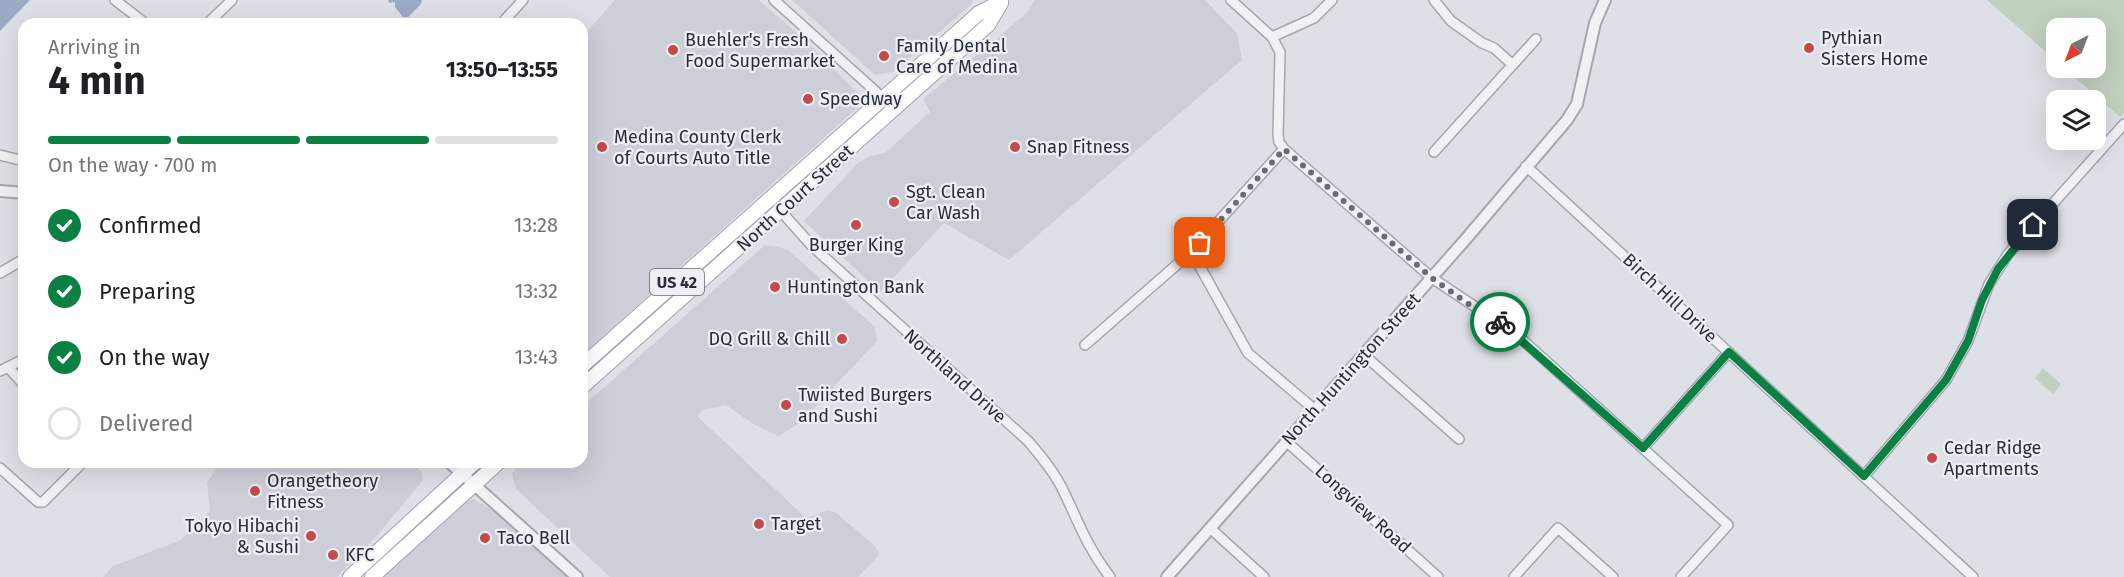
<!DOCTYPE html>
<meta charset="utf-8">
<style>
body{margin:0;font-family:"Fira Sans",sans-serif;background:#f6f6f6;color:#202124;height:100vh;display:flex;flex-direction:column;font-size:22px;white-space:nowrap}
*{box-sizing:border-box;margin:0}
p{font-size:20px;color:#757577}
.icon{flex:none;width:33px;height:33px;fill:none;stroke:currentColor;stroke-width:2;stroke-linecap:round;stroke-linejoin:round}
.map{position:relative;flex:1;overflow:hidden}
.panel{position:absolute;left:18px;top:18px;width:570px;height:450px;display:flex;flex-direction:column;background:#fff;border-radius:18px;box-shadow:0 6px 24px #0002}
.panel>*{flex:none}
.needle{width:39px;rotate:222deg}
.tools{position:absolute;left:2046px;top:18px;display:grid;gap:12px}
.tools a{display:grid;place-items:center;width:60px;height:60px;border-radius:12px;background:#fff;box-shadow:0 6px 24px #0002;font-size:30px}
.pin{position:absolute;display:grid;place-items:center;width:51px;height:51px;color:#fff;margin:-26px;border-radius:12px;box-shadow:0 3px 9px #0006}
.courier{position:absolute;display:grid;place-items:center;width:60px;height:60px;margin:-30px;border:4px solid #0b8043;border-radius:50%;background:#fff;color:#222;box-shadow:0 2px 8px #0007}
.summary em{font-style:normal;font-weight:700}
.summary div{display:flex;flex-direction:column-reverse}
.summary{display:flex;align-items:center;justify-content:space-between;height:102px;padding:0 30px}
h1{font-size:39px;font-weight:700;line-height:45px}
.bar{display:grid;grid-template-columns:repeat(4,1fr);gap:9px 6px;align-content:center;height:72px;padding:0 30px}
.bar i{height:8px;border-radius:4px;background:#e0e0e0}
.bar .current{background:#0b8043}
.bar p{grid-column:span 4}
ol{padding:0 30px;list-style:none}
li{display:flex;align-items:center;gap:18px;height:66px}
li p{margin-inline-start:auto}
li .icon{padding:6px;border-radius:50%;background:#0b8043;color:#fff;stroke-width:4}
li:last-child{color:#757577}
li i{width:33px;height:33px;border:3px solid #e0e0e0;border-radius:50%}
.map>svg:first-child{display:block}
.built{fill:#cccfd8}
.green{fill:#c2d0c0}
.water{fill:#9baac5}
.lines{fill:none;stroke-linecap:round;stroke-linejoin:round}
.minor-casing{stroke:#a4a7b0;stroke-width:12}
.tertiary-casing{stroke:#a4a7b0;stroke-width:14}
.primary-casing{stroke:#9ea3b2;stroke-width:16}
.minor{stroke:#f0f1f5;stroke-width:9}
.tertiary{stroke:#f0f1f5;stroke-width:10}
.primary{stroke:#fff;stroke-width:14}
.done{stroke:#686c78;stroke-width:6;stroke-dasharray:0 10.8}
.route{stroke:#0b8043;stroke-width:8}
.poi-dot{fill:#c6494b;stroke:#edeff4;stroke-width:2}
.labels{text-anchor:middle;stroke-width:4.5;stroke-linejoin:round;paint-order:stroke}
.shield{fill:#edeff4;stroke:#636773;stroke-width:1.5}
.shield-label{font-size:16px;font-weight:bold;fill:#282d3c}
.poi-label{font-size:18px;fill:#282d3c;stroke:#edeff4;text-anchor:start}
.street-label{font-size:18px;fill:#282d3c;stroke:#edeff4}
</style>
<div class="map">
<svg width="2124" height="577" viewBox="0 0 2124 577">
<rect width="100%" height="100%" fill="#dee0e7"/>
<path class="built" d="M615,0h144l48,42 52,52 2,8 -2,4 -21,19 -256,230v-318z
M792,0h181l-1,4 -79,68 -18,3z
M1035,0h170l32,33 5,27 -233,200 -65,-37 -64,69 -76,-71 54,-58 12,-7 15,-3 45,-41 -7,-13 84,-69 21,-19z
M765,245l22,4 88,78 2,14 -77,82 -22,13 -25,-12 -27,-19 -23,5 -6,6 109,102 21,-7 8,1 38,32 5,7v5l-20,21h-248l-94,-88 -4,-16 10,-11h60v-55z
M220,462h191l11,10 1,8 -49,59 -37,38h-234l10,-11 68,-26 29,-29 -3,-28z
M474,499l26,16 70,62h-189l84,-76z"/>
<path class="green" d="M1987,0h137v113l-4,4 -56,-49h32v-40h-40v33z
M2043,368l18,16 -8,10 -18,-16z"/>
<path class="water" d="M0,0h30l-30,31z
M388,0h34l-1,4 -13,13h-5l-8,-10v-5l-6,1z"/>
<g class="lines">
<defs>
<path id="minor" d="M115,0l31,24
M774,0l109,98
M1231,0l41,37 8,15 -2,83 1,7 5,7 148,129 84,56 212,191 -47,52
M1434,0l17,21 31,22 12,5 19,17
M207,24l25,-24
M501,24l22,-24
M1272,37l42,-19 18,-18
M1434,152l102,-113
M0,155l24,6
M1526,166l447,411
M778,208l34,38 216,195c12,14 24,28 33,45 17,34 25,60 49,91
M1189,254l10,11 49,88 67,57
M0,273l24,-14
M1085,345l104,-91 95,-105
M1364,355l95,84
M8,367l16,18
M0,371l24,-12
M1287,442l151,135
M1643,448l86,-96
M0,468l38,34h5l40,-40
M1864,476l82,-96 22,-39 21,-57 19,-30 116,-130
M1210,528l54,49
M1514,577l44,-49 55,49"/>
<path id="tertiary" d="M0,191l24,2
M449,462l128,115
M1167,577l298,-337 102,-120 10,-16 18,-81 10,-23"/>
<path id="primary" d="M582,366l397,-353 22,-11
M582,387l406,-362 13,-22
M350,577l125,-115
M372,577l127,-115"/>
</defs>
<use href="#minor" class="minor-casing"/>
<use href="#tertiary" class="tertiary-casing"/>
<use href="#primary" class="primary-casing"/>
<use href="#minor" class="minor"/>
<use href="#tertiary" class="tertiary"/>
<use href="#primary" class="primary"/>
</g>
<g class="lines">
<path class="done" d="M1200,243l84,-94 148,129 35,25 33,19"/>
<path class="route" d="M1500,322l143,126 86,-96 135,124 82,-96 22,-39 14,-41 16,-31 35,-44"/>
</g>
<g class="poi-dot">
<circle cx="1809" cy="48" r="6"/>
<circle cx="673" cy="50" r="6"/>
<circle cx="884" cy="56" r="6"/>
<circle cx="808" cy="99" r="6"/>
<circle cx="602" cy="147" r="6"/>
<circle cx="1015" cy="147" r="6"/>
<circle cx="894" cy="202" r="6"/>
<circle cx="856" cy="225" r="6"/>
<circle cx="775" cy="287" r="6"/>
<circle cx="842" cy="339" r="6"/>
<circle cx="786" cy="405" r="6"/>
<circle cx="1932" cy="458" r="6"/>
<circle cx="255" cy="491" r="6"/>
<circle cx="759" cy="524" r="6"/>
<circle cx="311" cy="536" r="6"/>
<circle cx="485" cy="538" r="6"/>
<circle cx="333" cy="555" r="6"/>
</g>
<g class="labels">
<rect class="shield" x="650" y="269" width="54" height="26" rx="4.5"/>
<g class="shield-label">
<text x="677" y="288">US 42</text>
</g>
<g class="poi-label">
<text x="1821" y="44">Pythian<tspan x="1821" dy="21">Sisters Home</tspan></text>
<text x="685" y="46">Buehler's Fresh<tspan x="685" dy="21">Food Supermarket</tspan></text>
<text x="896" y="52">Family Dental<tspan x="896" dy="21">Care of Medina</tspan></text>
<text x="820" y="105">Speedway</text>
<text x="614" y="143">Medina County Clerk<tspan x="614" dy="21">of Courts Auto Title</tspan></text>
<text x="1027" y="153">Snap Fitness</text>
<text x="906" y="198">Sgt. Clean<tspan x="906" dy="21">Car Wash</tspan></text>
<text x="856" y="251" text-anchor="middle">Burger King</text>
<text x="787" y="293">Huntington Bank</text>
<text x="830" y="345" text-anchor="end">DQ Grill &amp; Chill</text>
<text x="798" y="401">Twiisted Burgers<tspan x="798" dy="21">and Sushi</tspan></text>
<text x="1944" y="454">Cedar Ridge<tspan x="1944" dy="21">Apartments</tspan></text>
<text x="267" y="487">Orangetheory<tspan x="267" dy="21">Fitness</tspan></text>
<text x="771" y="530">Target</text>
<text x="299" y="532" text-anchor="end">Tokyo Hibachi<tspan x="299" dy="21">&amp; Sushi</tspan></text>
<text x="497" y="544">Taco Bell</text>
<text x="345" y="561">KFC</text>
</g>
<g class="street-label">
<text transform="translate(795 198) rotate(-42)" y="6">North Court Street</text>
<text transform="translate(1670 298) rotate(43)" y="6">Birch Hill Drive</text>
<text transform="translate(1351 369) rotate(-48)" y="6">North Huntington Street</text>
<text transform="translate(955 376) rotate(42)" y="6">Northland Drive</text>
<text transform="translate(1363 509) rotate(42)" y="6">Longview Road</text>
</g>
</g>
</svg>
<div class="tools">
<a><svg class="needle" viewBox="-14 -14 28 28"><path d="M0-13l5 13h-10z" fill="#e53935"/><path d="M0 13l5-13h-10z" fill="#757577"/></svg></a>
<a><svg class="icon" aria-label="layers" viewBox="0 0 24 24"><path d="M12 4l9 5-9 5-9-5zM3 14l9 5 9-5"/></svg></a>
</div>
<div class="pin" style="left:1200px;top:243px;background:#ea580c"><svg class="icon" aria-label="bag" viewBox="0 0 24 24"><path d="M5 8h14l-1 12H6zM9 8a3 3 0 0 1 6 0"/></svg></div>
<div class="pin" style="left:2033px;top:225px;background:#1f2937"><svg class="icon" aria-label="home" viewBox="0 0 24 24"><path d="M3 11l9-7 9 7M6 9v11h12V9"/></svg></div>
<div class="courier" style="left:1500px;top:322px"><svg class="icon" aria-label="bike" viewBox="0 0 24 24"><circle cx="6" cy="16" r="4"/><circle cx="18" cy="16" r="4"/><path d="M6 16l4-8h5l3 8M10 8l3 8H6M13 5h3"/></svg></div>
<section class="panel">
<div class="summary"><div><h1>4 min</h1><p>Arriving in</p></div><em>13:50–13:55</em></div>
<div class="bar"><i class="current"></i><i class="current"></i><i class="current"></i><i></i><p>On the way · 700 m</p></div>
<ol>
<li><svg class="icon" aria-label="check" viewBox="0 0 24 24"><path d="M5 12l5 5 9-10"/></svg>Confirmed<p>13:28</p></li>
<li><svg class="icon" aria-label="check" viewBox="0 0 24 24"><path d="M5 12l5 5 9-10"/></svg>Preparing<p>13:32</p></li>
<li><svg class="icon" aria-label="check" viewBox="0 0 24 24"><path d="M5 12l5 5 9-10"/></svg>On the way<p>13:43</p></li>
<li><i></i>Delivered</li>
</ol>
</section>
</div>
